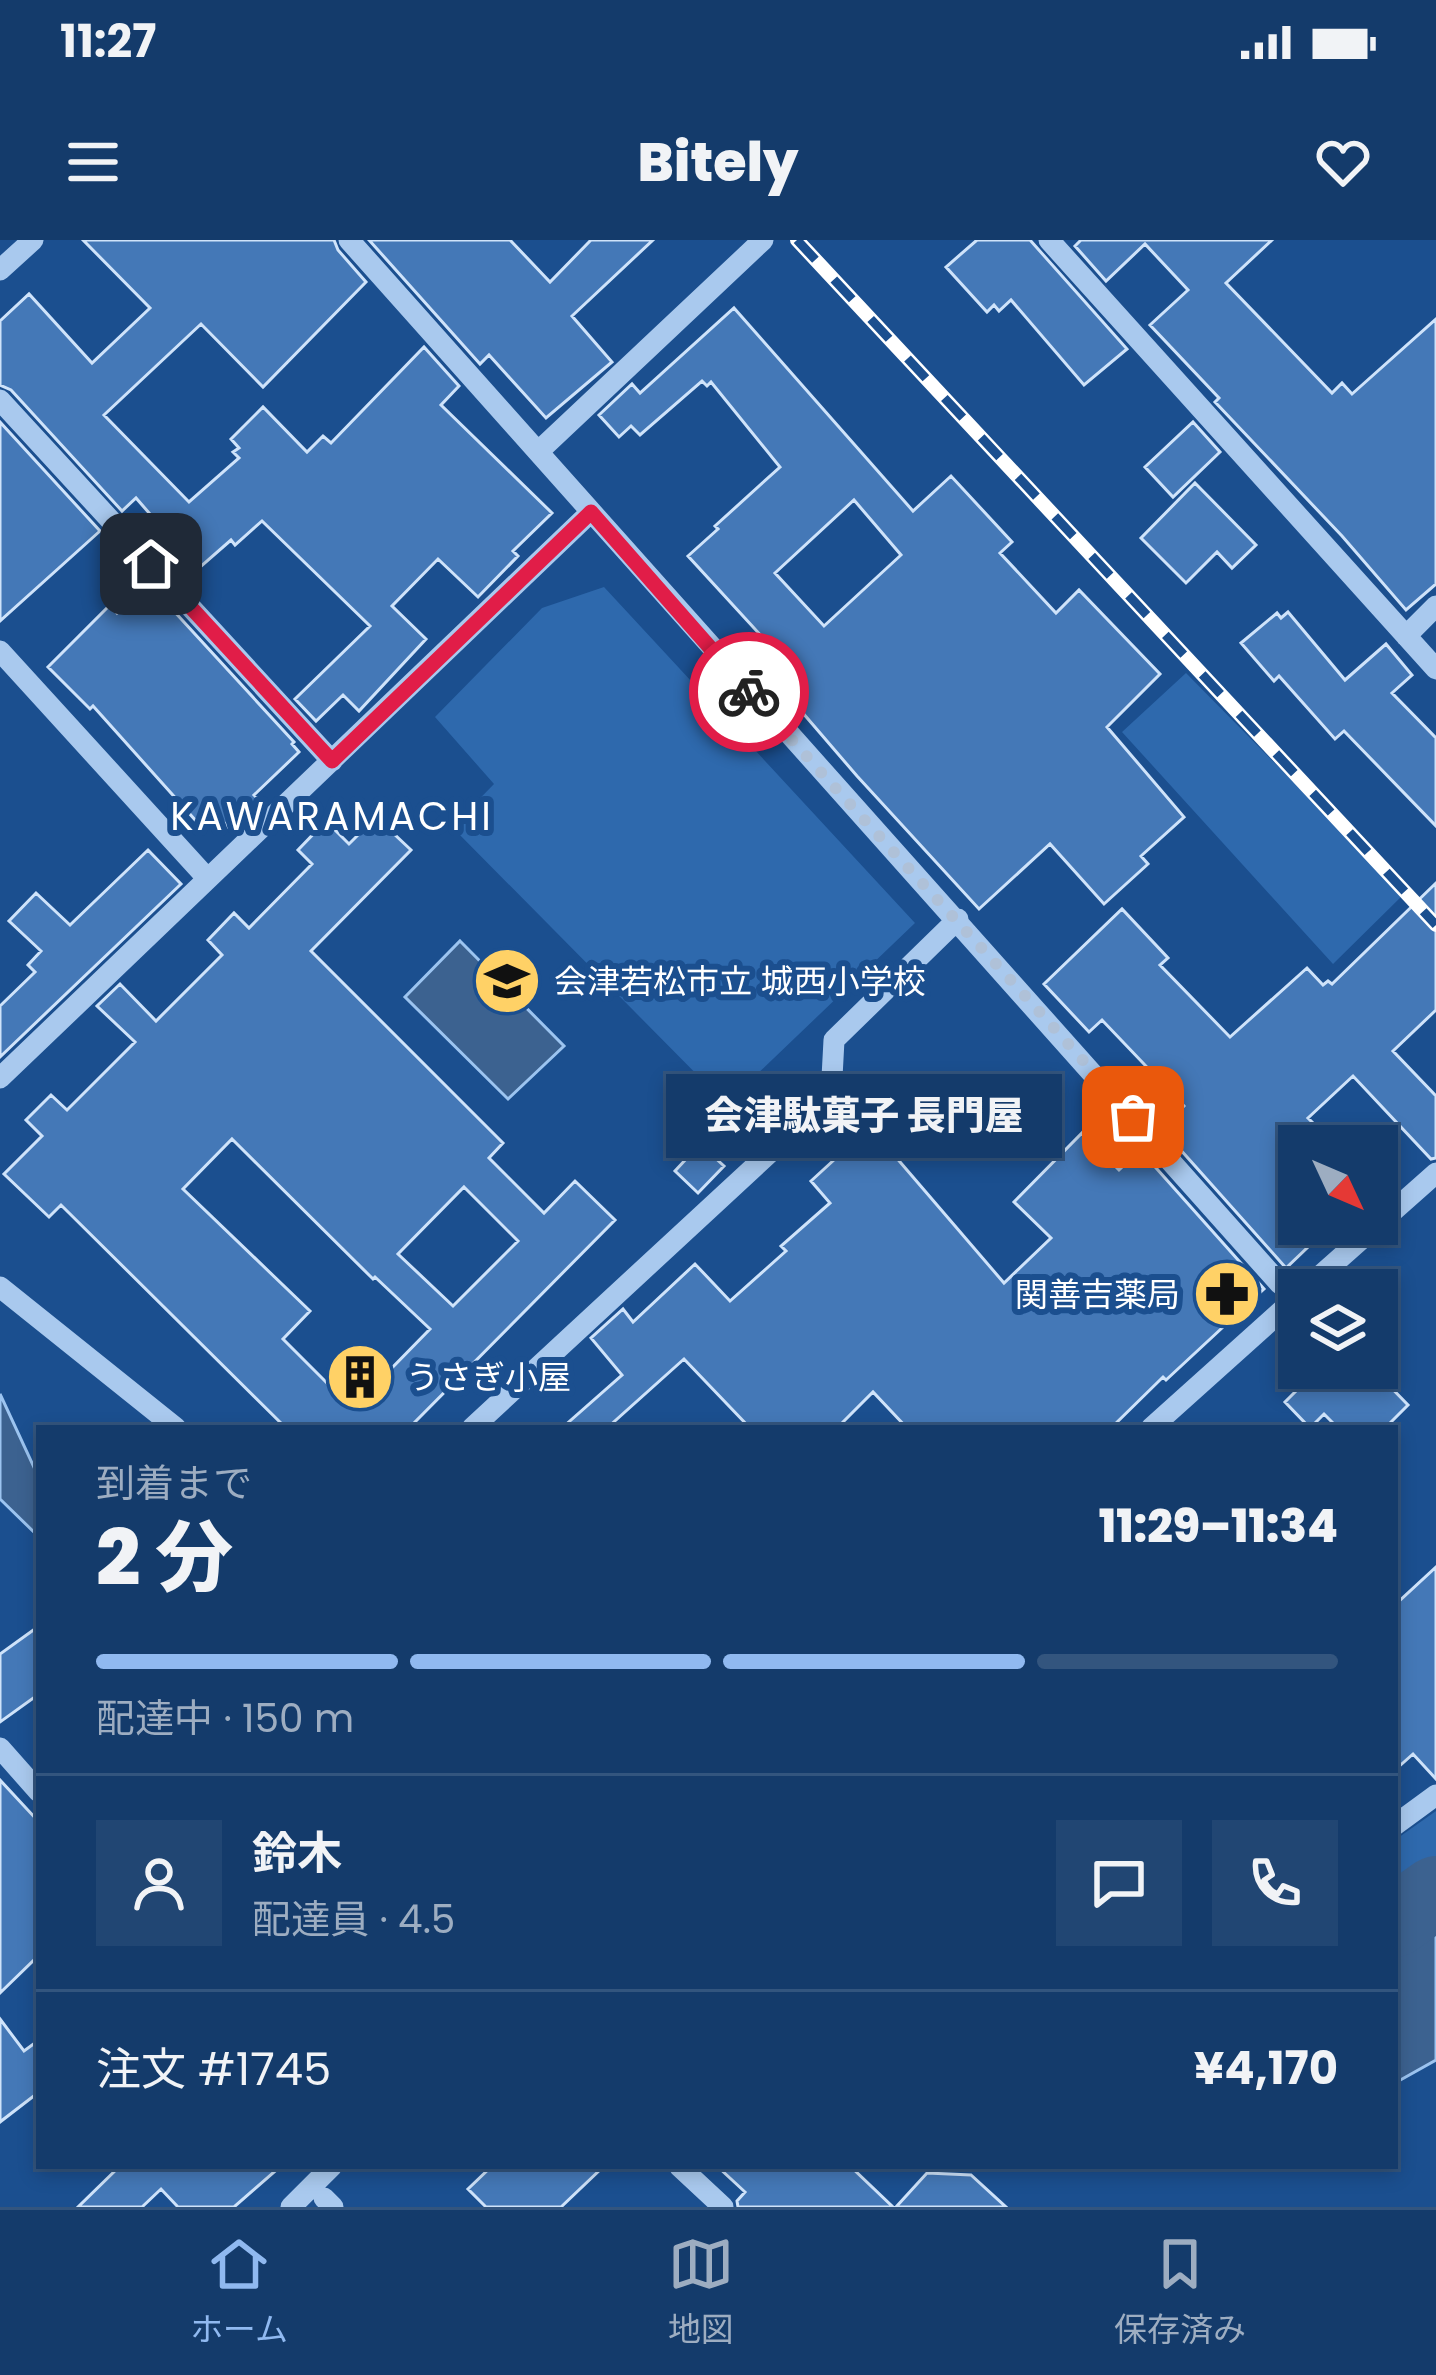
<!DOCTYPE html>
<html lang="ja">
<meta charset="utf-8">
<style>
body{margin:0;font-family:Poppins,"Noto Sans JP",sans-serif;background:#214673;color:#f1f3f6;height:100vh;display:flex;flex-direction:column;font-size:45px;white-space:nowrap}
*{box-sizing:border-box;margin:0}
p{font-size:39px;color:#9dadc1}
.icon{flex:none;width:66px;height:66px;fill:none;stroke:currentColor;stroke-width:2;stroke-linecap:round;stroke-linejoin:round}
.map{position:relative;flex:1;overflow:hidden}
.details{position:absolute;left:36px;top:1185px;width:1362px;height:744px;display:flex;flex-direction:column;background:#143b6b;border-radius:0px;box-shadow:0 6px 18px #0003,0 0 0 3px #33557e}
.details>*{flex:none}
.needle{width:78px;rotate:134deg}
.controls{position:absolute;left:1278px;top:885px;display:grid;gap:24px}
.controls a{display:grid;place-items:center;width:120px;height:120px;border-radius:0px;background:#143b6b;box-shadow:0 6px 18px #0003,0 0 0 3px #33557e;font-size:60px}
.pin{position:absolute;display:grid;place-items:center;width:102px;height:102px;color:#fff;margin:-51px;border-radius:24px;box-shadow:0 6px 18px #0006}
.courier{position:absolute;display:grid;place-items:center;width:120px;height:120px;margin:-60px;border:9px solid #e11d48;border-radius:50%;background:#fff;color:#222;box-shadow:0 3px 15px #0007}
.bubble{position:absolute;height:84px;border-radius:0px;background:#143b6b;box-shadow:0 6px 18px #0003,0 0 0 3px #33557e;font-size:39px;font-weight:800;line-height:84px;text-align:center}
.headline em{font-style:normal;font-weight:800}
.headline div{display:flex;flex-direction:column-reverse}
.headline{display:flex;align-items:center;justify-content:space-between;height:204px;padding:0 60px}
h1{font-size:78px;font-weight:800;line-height:90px}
.bar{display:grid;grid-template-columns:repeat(4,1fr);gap:18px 12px;align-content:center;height:144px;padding:0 60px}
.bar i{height:15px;border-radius:9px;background:#33557e}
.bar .selected{background:#90b9f0}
.bar p{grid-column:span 4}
.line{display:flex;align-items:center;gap:30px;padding:0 60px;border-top:3px solid #33557e}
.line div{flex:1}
.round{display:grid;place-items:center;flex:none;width:126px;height:126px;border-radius:0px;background:#214673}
.status{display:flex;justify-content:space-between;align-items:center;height:84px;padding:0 60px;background:#143b6b;direction:ltr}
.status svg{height:33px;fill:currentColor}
header{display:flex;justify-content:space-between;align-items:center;height:156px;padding:0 60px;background:#143b6b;font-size:54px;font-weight:800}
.dock{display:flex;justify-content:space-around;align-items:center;height:168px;border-top:3px solid #33557e;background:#143b6b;font-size:33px;color:#9dadc1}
.dock a{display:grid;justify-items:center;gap:6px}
.dock .selected{color:#90b9f0}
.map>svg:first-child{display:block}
.green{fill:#2e69ad}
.water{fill:#3c6290;stroke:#9cc4f0;stroke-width:3}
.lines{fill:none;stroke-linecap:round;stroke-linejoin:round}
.river{stroke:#3c6290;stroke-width:72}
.building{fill:#4478b7;stroke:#cfe3fa;stroke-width:3;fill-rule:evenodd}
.minor{stroke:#a9c9ee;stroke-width:21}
.rail-casing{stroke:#fff;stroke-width:14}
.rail{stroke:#1b4f8f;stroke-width:9;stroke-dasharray:27;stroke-linecap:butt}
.done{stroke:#afc1d8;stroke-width:12;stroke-dasharray:0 21.6}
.route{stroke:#e11d48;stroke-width:15}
.labels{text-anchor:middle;stroke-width:12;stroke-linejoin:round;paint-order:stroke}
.poi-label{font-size:33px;fill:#fff;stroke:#1b4f8f;text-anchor:start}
.quarter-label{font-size:39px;letter-spacing:3px;fill:#fff;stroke:#1b4f8f}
</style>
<div class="status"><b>11:27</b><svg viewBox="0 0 49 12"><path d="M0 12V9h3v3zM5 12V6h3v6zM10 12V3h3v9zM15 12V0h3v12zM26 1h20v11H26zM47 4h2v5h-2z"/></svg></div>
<header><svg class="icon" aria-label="menu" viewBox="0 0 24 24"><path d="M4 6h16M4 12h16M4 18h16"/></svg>Bitely<svg class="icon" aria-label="heart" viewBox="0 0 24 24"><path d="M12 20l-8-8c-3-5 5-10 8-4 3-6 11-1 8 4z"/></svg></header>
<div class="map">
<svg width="1436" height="1967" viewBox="0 0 1436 1967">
<rect width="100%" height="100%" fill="#1b4f8f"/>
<path class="green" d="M604,347l311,336 -189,181 -274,-277 42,-43 -59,-67 107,-109z
M1186,433l218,221 -71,70 -211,-232z
M1436,1571v114l-41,23v-108z"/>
<path class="water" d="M460,701l104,105 -56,53 -103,-102z
M0,1154l39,84v59l-39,-38z
M1436,1685v135l-41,23v-135z"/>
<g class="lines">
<path class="river" d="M1395,1681l41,-29"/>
</g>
<path class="building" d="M83,0h251l4,10 28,32 -103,105 -62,-63 -97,91 85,87 50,-44 -6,-6 6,-4 -8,-9 32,-32 44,45 16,-16 8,7 93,-96 35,39 -18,19 111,108 -39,38 5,5 -40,41 -40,-38 -46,47 34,33 -67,72 -16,-16 -27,26 -21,-22 75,-73 -108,-105 -27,24 -4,-5 -33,29 -62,-71 -14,13 -111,-121 -11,-5v-64l29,-27 63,69 58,-55z
M369,0h141l40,42 41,-42h62l-81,76 40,46 -66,56 -57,-63 -9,9z
M977,0h53l97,109 -43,36 -73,-85 -12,11 -5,-6 -7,7 -41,-45z
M1081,0h191l-46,43 106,110 10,-10 10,11 84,-75v265l-30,26 -64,-74 -127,-134 4,-4 -69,-73 38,-35 -43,-46 -39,37 -31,-35z
M734,68l179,203 38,-35 61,66 -12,11 56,60 23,-23 81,84 -53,53 77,90 -43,39 7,8 -44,40 -54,-60 -71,65 -122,-133 -61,-71 3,-3 -46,-51 12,-11 -77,-84 30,-27 -3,-3 65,-59 -69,-85 -4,4 -5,-5 -62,54 -9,-9 -12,11 -20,-22 33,-31 8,9zM854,260l47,55 -77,71 -49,-53z
M0,182l100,109 -100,90z
M1193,182l27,30 -47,45 -28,-30z
M1195,243l61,62 -24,23 -15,-16 -31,31 -45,-45z
M149,344l145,158 -2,2 7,8 -45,43 6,6 -30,28 -12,-13 -7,7 -7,-8 -7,7 -104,-116 -3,3 -42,-42 62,-62 7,8z
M1288,372l57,68 41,-36 26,31 -20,18 44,45v88l-92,-95 -9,8 -56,-63 -5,5 -33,-38 36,-30 4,5z
M376,577l35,33 -100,101 192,192 -14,15 55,55 31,-32 40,39 -206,208h-123l-225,-223 -12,12 -45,-43 38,-38 -16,-16 25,-25 16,15 68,-68 -38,-36 23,-22 36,37 66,-66 -14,-15 26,-27 15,15 63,-64 -14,-14 28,-29 23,23zM232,899l141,140 2,-2 55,52 -47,48 -16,-17 -33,30 -51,-51 27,-28 -127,-122zM464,947l54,54 -65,65 -55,-52z
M148,610l33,34 -181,173v-51l35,-34 -7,-7 13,-14 -32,-30 27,-28 34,32z
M1436,643v127l-43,41 43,45v62l-5,1 -78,-83 -45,42 28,28h-37v78h33l-46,44 -124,-139 22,-23 -82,-86 -13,12 -45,-48 78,-75 46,49 -8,7 70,72 77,-69 16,17 5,-4 4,3z
M870,887l134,156 47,-45 -37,-36 68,-69 37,37 21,-20 124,139 -98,91 -3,-3 -52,51h-204l-34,-36 -36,36h-87l-66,-69 -77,69h-45l60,-53 -31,-37 32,-29 10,13 62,-58 35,37 56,-50 -5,-5 49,-43 -19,-22z
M700,904l24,22 -26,27 -23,-22z
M1279,1128h93l36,37 -23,23h-47l-14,-14 -14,14 -25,-26 14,-14z
M1436,1327v212l-23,-25 -18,16v-165z
M39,1386v68l-39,28v-68z
M0,1540l39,42v133l-39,38z
M0,1779l24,32 15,-11v52l-39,30z
M120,1926h161l-47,41h-56l-17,-18 -19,18h-64z
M492,1926h112l-43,41h-75l-18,-18z
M717,1926h133l43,41h-155l-1,-6 8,-9z
M927,1933l44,2 35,32h-110z"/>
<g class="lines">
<path class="minor" d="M349,0l931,1044
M1049,0l387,429
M0,30l33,-30
M0,160l332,361
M539,211l224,-211
M1406,396l30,-30
M0,411l207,227
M0,838l591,-566
M0,1047l176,141
M1304,1050l132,-117
M472,1188l359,-332 3,-56 124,-121
M1151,1188l148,-133
M0,1508l39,44
M1395,1585l41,-30
M679,1926l44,41
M324,1958l9,9
M291,1967l41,-41"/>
<defs>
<path id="rail" d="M797,0l639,685"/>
</defs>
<use href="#rail" class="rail-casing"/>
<use href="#rail" class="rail"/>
</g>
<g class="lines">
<path class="done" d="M749,452c127,143 258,281 384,425"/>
<path class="route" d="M151,324l181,197 259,-249 158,180"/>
</g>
<defs>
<symbol id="school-disc" viewBox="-11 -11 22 22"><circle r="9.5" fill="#ffd166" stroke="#1b4f8f"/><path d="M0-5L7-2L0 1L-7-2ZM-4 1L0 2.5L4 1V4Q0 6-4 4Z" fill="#111"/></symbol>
<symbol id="pharmacy-disc" viewBox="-11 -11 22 22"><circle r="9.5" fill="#ffd166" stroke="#1b4f8f"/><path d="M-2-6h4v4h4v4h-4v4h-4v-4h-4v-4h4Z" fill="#111"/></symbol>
<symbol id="building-disc" viewBox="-11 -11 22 22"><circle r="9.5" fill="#ffd166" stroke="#1b4f8f"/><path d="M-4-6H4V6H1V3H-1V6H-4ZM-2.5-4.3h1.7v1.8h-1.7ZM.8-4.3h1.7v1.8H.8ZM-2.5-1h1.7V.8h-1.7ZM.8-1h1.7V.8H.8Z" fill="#111"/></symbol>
</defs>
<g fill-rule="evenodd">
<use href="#school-disc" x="469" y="703" width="76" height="76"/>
<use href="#pharmacy-disc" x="1189" y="1016" width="76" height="76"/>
<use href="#building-disc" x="322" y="1099" width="76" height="76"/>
</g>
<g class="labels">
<g class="poi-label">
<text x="554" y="753">会津若松市立 城西小学校</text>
<text x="1180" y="1066" text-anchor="end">関善吉薬局</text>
<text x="406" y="1149">うさぎ小屋</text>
</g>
<g class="quarter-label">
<text x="332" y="590">KAWARAMACHI</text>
</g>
</g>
</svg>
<div class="controls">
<a><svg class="needle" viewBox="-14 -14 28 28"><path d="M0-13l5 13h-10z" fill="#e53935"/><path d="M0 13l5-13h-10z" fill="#9dadc1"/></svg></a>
<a><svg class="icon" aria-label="layers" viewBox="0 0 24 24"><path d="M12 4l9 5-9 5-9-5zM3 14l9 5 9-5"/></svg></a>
</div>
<div class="pin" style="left:1133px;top:877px;background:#ea580c"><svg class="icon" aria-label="bag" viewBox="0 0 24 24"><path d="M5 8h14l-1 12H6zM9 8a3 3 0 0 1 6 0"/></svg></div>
<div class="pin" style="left:151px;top:324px;background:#1f2937"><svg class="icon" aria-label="home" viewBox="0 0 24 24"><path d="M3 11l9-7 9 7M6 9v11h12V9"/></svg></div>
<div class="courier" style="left:749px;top:452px"><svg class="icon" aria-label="bike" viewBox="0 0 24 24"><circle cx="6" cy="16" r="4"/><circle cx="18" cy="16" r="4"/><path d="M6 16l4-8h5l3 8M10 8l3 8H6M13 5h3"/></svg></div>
<div class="bubble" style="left:666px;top:834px;width:396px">会津駄菓子 長門屋</div>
<section class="details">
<div class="headline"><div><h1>2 分</h1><p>到着まで</p></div><em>11:29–11:34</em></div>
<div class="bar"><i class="selected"></i><i class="selected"></i><i class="selected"></i><i></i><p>配達中 · 150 m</p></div>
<div class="line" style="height:216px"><a class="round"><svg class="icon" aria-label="person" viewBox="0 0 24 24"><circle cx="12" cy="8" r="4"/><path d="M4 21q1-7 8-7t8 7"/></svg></a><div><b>鈴木</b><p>配達員 · 4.5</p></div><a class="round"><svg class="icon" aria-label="chat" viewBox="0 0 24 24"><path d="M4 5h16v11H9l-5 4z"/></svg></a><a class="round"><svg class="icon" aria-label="phone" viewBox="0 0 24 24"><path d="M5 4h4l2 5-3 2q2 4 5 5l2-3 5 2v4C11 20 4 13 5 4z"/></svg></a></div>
<div class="line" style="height:156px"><div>注文 #1745</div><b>¥4,170</b></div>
</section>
</div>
<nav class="dock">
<a class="selected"><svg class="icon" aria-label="home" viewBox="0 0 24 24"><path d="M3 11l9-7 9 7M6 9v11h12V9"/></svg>ホーム</a>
<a><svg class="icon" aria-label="map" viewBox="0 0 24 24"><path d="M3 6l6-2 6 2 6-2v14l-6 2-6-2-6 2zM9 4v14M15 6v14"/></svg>地図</a>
<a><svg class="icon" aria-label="saved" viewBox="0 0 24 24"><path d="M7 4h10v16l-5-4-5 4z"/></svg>保存済み</a>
</nav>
